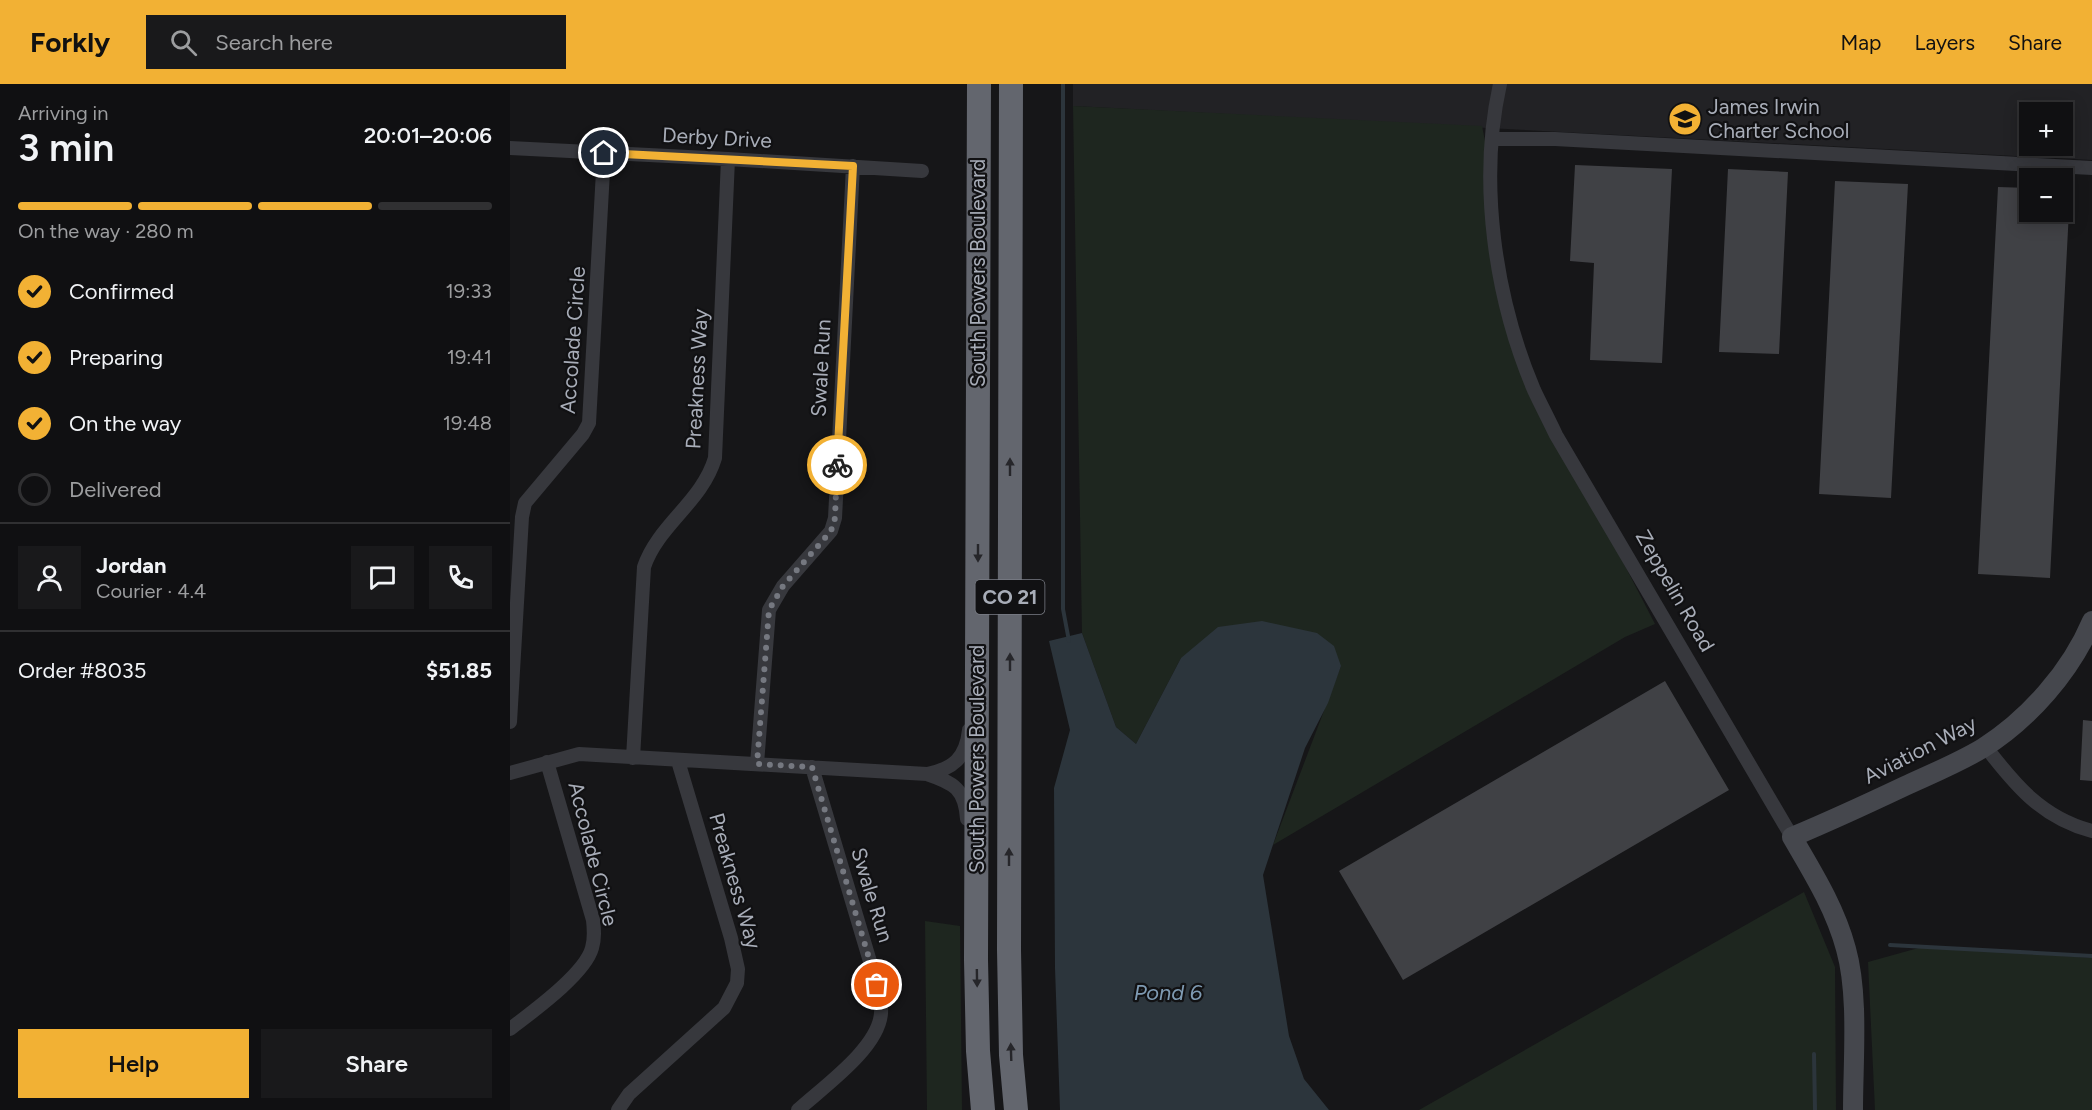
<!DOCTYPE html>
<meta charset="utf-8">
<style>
body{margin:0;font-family:Figtree,sans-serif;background:#19191b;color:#f1f3f6;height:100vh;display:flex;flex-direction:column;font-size:22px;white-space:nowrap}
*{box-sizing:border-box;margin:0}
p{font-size:20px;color:#9c9d9f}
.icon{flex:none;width:33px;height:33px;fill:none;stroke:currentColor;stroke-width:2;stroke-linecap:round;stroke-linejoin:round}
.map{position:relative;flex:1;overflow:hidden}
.sheet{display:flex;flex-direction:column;background:#101012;width:510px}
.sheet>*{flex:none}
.fabs{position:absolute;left:1509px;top:18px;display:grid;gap:12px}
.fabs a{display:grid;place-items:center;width:54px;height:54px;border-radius:0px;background:#101012;box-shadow:0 3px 15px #0003,0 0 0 2px #303032;font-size:30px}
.pin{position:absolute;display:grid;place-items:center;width:51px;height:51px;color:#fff;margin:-26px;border:3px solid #fff;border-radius:50%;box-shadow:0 2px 6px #0007}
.courier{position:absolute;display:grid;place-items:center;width:60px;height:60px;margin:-30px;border:4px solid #f2b134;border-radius:50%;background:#fff;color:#222;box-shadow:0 2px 8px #0007}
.overview em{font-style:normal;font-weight:600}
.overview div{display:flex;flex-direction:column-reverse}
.overview{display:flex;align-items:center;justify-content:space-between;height:102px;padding:0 18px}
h1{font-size:39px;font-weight:600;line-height:45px}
.bar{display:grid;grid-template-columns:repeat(4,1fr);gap:9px 6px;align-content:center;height:72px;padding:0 18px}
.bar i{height:8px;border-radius:4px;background:#303032}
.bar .current{background:#f2b134}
.bar p{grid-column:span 4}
.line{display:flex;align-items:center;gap:15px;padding:0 18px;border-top:2px solid #303032}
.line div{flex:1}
.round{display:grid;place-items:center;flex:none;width:63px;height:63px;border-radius:0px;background:#19191b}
ol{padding:0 18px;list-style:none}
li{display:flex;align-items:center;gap:18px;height:66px}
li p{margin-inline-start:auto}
li .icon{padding:6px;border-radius:50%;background:#f2b134;color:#111;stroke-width:4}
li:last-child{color:#9c9d9f}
li i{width:33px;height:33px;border:3px solid #303032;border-radius:50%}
.primary-button{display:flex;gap:12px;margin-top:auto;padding:12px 18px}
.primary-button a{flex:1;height:69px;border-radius:0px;background:#f2b134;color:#111;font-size:24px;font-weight:600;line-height:69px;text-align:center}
.primary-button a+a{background:#19191b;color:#f1f3f6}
header{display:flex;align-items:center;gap:36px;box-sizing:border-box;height:84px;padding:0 30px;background:#f2b134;color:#111}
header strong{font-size:28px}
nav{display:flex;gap:33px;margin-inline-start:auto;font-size:21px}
.search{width:420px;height:54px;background:#19191b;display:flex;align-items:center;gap:15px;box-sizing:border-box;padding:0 21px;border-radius:0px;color:#9c9d9f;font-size:22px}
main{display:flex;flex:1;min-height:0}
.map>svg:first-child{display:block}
.built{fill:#222225;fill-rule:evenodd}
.green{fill:#1e261f}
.water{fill:#2c353c}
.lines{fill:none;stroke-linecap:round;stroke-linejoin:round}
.stream{stroke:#2c353c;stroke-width:4}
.building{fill:#404145}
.street{stroke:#37383d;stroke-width:14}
.secondary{stroke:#45474d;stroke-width:20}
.highway{stroke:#63666e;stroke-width:24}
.oneway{fill:#26262a}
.done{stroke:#757880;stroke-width:6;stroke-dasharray:0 10.8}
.route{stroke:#f2b134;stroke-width:8}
.labels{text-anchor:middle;stroke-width:4.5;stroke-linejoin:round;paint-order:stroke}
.shield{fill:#111113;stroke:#7b7e86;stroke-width:1.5}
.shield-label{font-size:20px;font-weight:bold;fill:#a8adb8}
.poi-label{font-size:21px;fill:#a8adb8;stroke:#111113;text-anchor:start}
.street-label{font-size:21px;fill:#a8adb8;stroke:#111113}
.water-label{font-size:22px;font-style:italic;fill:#7f9bb3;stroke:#111113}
</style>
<header>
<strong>Forkly</strong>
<div class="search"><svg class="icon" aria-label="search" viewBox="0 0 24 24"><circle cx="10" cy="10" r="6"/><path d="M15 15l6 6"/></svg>Search here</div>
<nav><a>Map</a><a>Layers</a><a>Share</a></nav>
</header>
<main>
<section class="sheet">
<div class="overview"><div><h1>3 min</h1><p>Arriving in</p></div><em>20:01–20:06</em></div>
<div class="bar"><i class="current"></i><i class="current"></i><i class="current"></i><i></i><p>On the way · 280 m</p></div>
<ol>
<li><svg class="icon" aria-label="check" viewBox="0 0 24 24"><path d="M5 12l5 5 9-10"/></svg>Confirmed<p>19:33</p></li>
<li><svg class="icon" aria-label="check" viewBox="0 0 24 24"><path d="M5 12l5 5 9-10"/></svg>Preparing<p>19:41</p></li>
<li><svg class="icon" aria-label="check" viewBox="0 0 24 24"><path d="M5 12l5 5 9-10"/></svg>On the way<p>19:48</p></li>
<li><i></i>Delivered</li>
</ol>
<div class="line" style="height:108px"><a class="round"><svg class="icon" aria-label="person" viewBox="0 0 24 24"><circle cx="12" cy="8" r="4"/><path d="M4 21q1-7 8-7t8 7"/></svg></a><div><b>Jordan</b><p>Courier · 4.4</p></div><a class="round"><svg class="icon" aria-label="chat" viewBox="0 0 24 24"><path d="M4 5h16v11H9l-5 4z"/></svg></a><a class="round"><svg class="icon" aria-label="phone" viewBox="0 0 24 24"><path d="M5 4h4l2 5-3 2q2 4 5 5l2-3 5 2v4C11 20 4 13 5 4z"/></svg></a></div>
<div class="line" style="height:78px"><div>Order #8035</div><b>$51.85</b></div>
<div class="primary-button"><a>Help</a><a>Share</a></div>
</section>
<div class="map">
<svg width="1582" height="1026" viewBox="0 0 1582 1026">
<rect width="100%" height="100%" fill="#161618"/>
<path class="built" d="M563,0h1019v76l-1019,-54zM1520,28h32v34h-32z"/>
<path class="green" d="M563,22l409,20 9,45 4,72 39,147 121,234 -30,13 -352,208 68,-179 -160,-8 -45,86 -20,-17 -34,-94z
M1294,808l31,75 1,143h-417z
M415,837l35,5 2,184h-35z
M1412,863l170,11v152h-217l-7,-148z"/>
<path class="water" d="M752,537l55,12 17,13 7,20 -13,37 -23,45 -42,127 26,161 15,43 25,31h-269l-5,-142 -1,-180 16,-58 -21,-89 33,-8 34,94 20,17 45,-86 37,-31z"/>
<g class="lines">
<path class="stream" d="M553,0v525l6,32
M1380,861l202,11
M1304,970l1,56"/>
</g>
<path class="building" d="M1065,81l97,4 -10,194 -72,-3 4,-97 -24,-2z
M1218,85l60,3 -9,182 -60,-2z
M1325,97l73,3 -17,314 -72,-4z
M1488,103l32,1v24h32v-22l8,1 -20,387 -72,-4z
M1155,597l64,109 -326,190 -64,-109z
M1573,636l9,1v60l-12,-1z"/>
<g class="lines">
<path class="street" d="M990,0c-22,98 -5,214 34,306 7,15 15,30 22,45l236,402
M982,55h63l537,29
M0,64l218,11 194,12
M0,638l12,-205 3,-14 58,-69 6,-11 15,-270
M1475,662c30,39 57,72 107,85
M123,674l11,-191c14,-42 58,-65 71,-109l13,-299
M247,680l12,-154 14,-24 48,-55 4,-13 18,-352
M0,689l69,-19 348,20c27,9 38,15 40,45
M417,690c26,-5 39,-16 42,-44
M0,945c22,-17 75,-55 82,-81 3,-10 2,-19 1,-28l-46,-158
M108,1026l11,-16 95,-86 13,-25 1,-14 -7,-31 -53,-177
M288,1026c25,-23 81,-62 83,-97 1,-10 -2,-19 -4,-28l-65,-218"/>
<path class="secondary" d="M1343,1026c0,-49 6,-115 -7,-161 -11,-41 -33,-76 -54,-112 38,-16 75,-33 113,-51 26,-12 53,-23 78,-38 46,-29 88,-77 109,-127"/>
<path class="highway" d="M469,0l-3,876 2,91 5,59
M501,0l-2,866 2,105 5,55"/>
</g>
<defs><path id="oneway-solid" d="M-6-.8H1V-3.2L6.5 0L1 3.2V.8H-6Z" transform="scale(1.5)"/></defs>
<g class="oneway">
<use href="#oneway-solid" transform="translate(500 383) rotate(-90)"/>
<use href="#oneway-solid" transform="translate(468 469) rotate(90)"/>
<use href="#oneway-solid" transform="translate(500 578) rotate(-90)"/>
<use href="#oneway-solid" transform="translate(499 773) rotate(-90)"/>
<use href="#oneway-solid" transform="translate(467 894) rotate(89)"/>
<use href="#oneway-solid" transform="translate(501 968) rotate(-92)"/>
</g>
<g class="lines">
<path class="done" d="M327,381l-2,53 -4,13 -48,55 -14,24 -12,154 55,3 65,218"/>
<path class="route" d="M94,69l249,13 -16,299"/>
</g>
<defs>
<symbol id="school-disc" viewBox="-11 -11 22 22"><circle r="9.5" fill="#f2b134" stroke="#111113"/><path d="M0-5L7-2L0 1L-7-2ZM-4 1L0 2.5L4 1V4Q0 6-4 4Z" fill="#111"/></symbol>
</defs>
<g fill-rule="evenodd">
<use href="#school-disc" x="1156" y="16" width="38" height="38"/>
</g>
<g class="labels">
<rect class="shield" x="465.5" y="496" width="69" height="34" rx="4.5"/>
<g class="shield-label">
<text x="500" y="520">CO 21</text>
</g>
<g class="poi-label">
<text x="1198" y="30">James Irwin<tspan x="1198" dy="24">Charter School</tspan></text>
</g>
<g class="street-label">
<text transform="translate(207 54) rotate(3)" y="7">Derby Drive</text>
<text transform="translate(468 189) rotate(-90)" y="7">South Powers Boulevard</text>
<text transform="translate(63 256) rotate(-86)" y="7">Accolade Circle</text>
<text transform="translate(311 284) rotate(-87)" y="7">Swale Run</text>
<text transform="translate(187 295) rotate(-87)" y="7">Preakness Way</text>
<text transform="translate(1165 507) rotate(60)" y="7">Zeppelin Road</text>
<text transform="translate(1410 666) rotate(-27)" y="7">Aviation Way</text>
<text transform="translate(467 675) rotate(-90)" y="7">South Powers Boulevard</text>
<text transform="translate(83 770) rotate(76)" y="7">Accolade Circle</text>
<text transform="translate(225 797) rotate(74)" y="7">Preakness Way</text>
<text transform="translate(362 811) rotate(73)" y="7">Swale Run</text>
</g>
<g class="water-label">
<text x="658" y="916">Pond 6</text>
</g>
</g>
</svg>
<div class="fabs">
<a>+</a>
<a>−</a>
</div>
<div class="pin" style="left:367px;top:901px;background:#ea580c"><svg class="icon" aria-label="bag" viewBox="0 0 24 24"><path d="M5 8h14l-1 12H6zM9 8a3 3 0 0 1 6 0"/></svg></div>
<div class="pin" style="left:94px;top:69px;background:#1f2937"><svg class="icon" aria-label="home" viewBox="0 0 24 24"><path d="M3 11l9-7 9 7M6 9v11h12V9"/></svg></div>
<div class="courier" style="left:327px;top:381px"><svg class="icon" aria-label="bike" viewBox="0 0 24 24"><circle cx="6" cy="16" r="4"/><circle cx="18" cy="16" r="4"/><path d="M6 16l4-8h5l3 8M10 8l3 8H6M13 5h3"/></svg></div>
</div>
</main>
